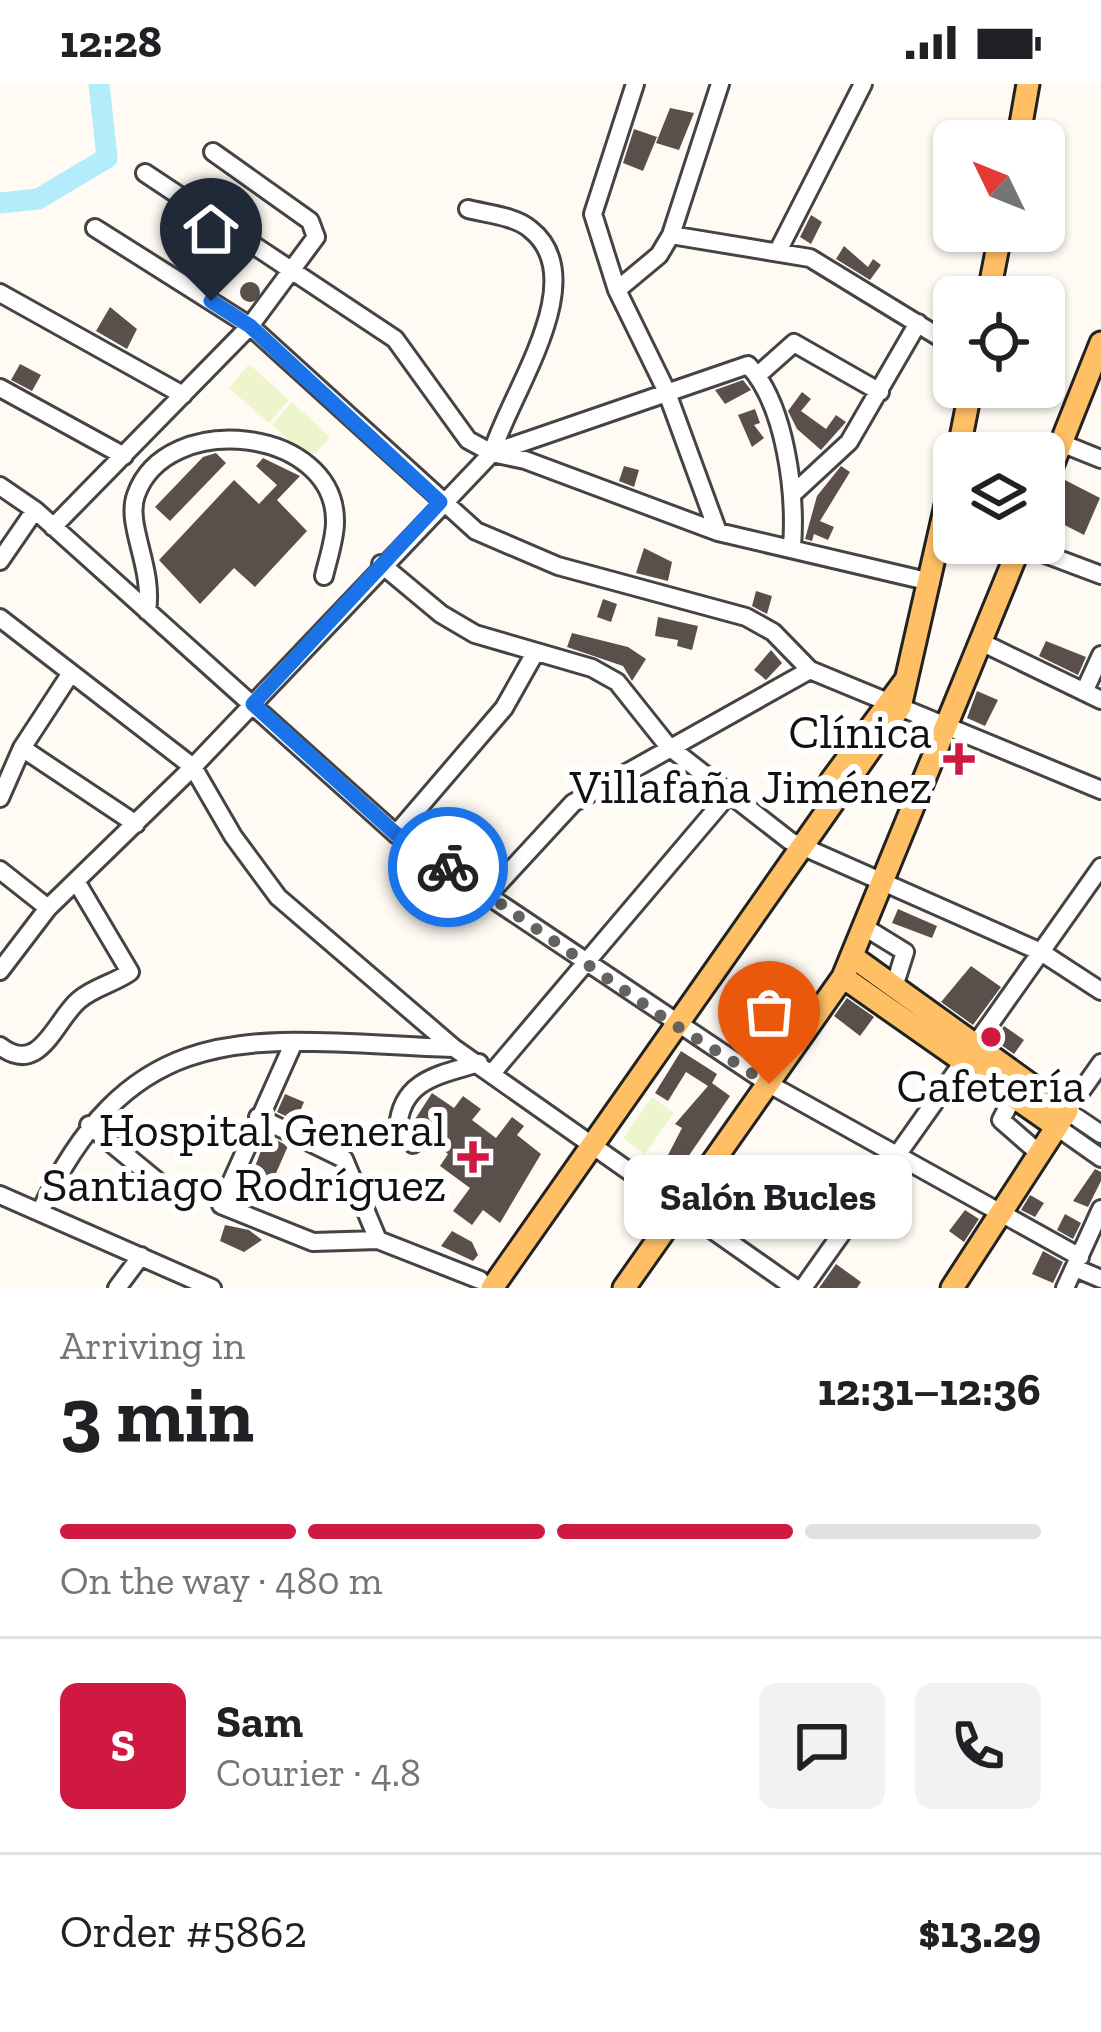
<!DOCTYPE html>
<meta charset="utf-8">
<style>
body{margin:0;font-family:"Zilla Slab",serif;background:#f2f2f2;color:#202124;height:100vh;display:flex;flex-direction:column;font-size:45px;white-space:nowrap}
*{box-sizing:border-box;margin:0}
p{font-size:39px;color:#757577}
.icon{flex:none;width:66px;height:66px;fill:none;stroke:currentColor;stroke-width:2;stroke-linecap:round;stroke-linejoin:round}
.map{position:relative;height:1204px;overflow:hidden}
.details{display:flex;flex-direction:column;background:#fff;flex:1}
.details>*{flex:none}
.needle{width:78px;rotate:313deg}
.buttons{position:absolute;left:933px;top:36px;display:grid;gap:24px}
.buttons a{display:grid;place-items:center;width:132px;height:132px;border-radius:18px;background:#fff;box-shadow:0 3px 9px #0004;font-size:60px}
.pin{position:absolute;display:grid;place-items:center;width:102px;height:102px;color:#fff;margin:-123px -51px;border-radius:50% 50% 50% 0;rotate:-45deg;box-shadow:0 0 12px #0007}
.pin .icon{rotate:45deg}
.courier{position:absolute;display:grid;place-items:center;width:120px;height:120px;margin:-60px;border:9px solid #1a73e8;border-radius:50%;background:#fff;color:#222;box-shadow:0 3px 15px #0007}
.bubble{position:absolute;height:84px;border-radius:18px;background:#fff;box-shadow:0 3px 9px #0004;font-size:39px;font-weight:800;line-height:84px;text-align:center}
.headline em{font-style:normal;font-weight:800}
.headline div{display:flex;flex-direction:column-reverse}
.headline{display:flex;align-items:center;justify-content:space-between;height:204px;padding:0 60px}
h1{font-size:78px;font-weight:800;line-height:90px}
.bar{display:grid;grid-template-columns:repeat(4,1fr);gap:18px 12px;align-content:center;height:144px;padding:0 60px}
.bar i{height:15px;border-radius:9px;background:#e0e0e0}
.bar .selected{background:#d01941}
.bar p{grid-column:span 4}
.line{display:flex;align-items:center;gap:30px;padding:0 60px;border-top:3px solid #e0e0e0}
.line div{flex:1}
.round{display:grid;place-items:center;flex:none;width:126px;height:126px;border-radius:18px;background:#f2f2f2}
.status{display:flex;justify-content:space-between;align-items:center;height:84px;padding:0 60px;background:#fff;direction:ltr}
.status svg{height:33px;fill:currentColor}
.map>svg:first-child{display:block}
.pitch{fill:#edf5cc}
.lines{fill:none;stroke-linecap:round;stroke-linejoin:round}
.river{stroke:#b3edfc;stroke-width:21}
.building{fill:#5b4f4c}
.minor-casing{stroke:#444;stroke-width:22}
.major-casing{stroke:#222;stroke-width:27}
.minor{stroke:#fff;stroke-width:16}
.major{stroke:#ffbf64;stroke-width:21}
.done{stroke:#646360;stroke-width:12;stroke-dasharray:0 21.6}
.route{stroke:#1a73e8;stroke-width:15}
.poi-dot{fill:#d01941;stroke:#fff;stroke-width:4.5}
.labels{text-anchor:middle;stroke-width:12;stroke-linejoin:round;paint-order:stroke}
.poi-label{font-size:48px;fill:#111;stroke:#fff;text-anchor:end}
</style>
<div class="status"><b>12:28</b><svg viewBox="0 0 49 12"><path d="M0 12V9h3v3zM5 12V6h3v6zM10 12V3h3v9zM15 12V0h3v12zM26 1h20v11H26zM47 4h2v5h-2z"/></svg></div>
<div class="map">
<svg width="1101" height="1204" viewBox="0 0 1101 1204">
<rect width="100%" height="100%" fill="#fffbf4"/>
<path class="pitch" d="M249,280l40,36 -20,23 -40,-35z
M292,318l38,35 -20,22 -38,-34z
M652,1013l22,16 -29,41 -22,-16z"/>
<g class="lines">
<path class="river" d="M0,119l38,-4 69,-41 -8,-74"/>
</g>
<path class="building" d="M670,24l24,5 -15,37 -23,-7z
M634,45l23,8 -14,34 -20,-8z
M811,131l11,7 -11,22 -11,-7z
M844,162l24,21 5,-8 8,6 -11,15 -34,-21z
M207,174l11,6 -11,20 -11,-7z
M240 208a10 10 0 1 1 20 0a10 10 0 1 1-20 0Z
M110,223l27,22 -10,20 -31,-18z
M20,280l21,11 -9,16 -21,-11z
M743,296l8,10 -26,14 -10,-14z
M802,308l9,7 -10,12 25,18 10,-14 10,7 -25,28 -24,-21 -9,-18z
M755,325l5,14 -6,2 10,13 -12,9 -14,-32z
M216,369l10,10 -56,58 -15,-14 48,-50z
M263,374l37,18 -23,24 30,31 -52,56 -21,-19 -34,36 -41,-44 75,-80 25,24 18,-19 -21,-19z
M624,382l15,4 -5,17 -15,-6z
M841,382l9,6 -30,49 14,6 -6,13 -14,-6 -2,7 -7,-2 12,-43z
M1063,395l37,19 -16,37 -37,-19z
M644,464l28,14 -4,19 -32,-8z
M756,507l16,5 -5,18 -15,-8z
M603,515l14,5 -6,18 -14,-5z
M658,533l40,9 -6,24 -15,-4 1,-6 -23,-4z
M572,549l56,14 18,12 -14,22 -9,-15 -56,-19z
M1046,557l40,16 -8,18 -39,-19z
M771,566l11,13 -16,17 -12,-10z
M977,607l21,9 -13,26 -18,-8z
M898,825l39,17 -5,12 -40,-15z
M971,882l30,21 -28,38 -32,-23z
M847,914l27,19 -14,19 -26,-20z
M1004,942l20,14 -10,14 -20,-14z
M681,967l36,23 -5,9 18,13 -49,71 -14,-10 15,-29 -7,-4 33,-38 -22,-14 -18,29 -13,-8z
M432,1009l22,15 9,-12 18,13 -9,11 24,18 16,-21 12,9 -7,9 24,19 -41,69 -17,-13 -11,15 -19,-14 17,-23 -30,-22 8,-12 -36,-30z
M285,1010l19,8 -8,19 -19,-9z
M267,1051l21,11 -26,59 -18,-10z
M1095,1085l6,3v9l-13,26 -15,-6z
M1030,1111l14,8 -9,14 -14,-7z
M965,1126l14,9 -15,23 -15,-11z
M1065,1130l16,9 -8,16 -16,-9z
M225,1141l24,5 13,10 -18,12 -24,-11z
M452,1147l20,11 6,13 -5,6 -32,-15z
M1043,1167l20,11 -10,21 -21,-9z
M836,1180l25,18 -4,6h-38z"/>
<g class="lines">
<defs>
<path id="minor" d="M635,0l-42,130 24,76 49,100 52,142
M145,89l250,166 73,101 24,13 33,7 193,72 213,50
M468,125c19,5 47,7 62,20 64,50 -21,165 -38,224
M95,144l155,98 226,205 82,35 188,51 27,15 37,38 291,120
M671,151l139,23 144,88
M779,165l84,-165
M617,206l42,-35 12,-20 49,-151
M0,209l183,102
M758,291l36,-32 86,49
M0,304l124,68
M1061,359l40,16
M0,402l35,24 361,324 373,250 311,173
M795,408l54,-50 69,-119
M53,443l197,-201 66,-89 -6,-16 -97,-69
M1021,461l80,30
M0,477l35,-51
M381,480l60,50 34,20 117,34 25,14 51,64 122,95 251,111 60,39
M147,527c7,-44 -22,-86 -11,-116 30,-86 200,-68 199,27 0,17 -7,37 -11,54
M0,534l193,149 40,69 45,61 176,151 341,240
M983,559l118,57
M1084,608l17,-37
M22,664l114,76
M0,714l22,-50 49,-75
M396,750l108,-126 31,-55
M0,786l48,38
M489,810l84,-91 237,-133
M866,844l39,24 -11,35
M0,887l48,-63 145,-141 299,-314 256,-88c38,40 48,129 44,182
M294,958l-73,163 92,37 65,-2
M0,962c40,31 55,-26 79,-46 15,-13 36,-17 51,-28l-54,-91
M1101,979l-34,48 34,23
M493,988l235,-277
M1013,1013l-12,23 39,34
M258,1033l86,42 34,81 102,40
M89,1041l67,55
M1057,1043l44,31
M413,1060l-15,-16c3,-48 41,-53 81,-65
M0,1111l212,93
M40,1128c96,-205 221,-171 413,-164
M1075,1184l26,11
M117,1204l24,-32
M803,1204l298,-421
M1065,1204l36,-79"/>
<path id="major" d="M1018,57l10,-57
M988,213l13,-66
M958,369l13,-66
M1044,402l57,-143
M831,697l74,-100
M853,873l214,154 -115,177
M843,893l214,150
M492,1204l408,-581 54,-237
M624,1204l219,-311 178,-434"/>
</defs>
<use href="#minor" class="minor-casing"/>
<use href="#major" class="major-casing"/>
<use href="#minor" class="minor"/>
<use href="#major" class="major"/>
</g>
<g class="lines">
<path class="done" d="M448,783l216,151 105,66"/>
<path class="route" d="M211,217l39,25 190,176 -187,202 143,130 52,33"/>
</g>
<g class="poi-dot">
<path d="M953 657h12v12h12v12h-12v12h-12v-12h-12v-12h12z"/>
<circle cx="991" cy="953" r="12"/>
<path d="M467 1055h12v12h12v12h-12v12h-12v-12h-12v-12h12z"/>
</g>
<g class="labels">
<g class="poi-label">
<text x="932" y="664">Clínica<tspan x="932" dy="55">Villafaña Jiménez</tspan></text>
<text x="991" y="1018" text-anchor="middle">Cafetería</text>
<text x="446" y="1062">Hospital General<tspan x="446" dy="55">Santiago Rodríguez</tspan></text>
</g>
</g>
</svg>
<div class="buttons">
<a><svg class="needle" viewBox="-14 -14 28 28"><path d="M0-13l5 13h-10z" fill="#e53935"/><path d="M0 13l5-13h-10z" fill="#757577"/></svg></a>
<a><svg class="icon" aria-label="locate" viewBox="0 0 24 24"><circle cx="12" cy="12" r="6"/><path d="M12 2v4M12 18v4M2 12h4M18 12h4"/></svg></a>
<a><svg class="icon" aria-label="layers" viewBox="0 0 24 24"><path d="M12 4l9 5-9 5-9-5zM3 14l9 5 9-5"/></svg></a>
</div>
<div class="pin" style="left:769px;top:1000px;background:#ea580c"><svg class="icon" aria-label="bag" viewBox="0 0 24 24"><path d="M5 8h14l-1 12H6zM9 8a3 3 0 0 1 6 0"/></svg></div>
<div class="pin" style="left:211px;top:217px;background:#1f2937"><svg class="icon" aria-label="home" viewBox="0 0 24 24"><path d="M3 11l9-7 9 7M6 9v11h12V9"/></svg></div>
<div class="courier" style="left:448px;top:783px"><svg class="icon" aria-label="bike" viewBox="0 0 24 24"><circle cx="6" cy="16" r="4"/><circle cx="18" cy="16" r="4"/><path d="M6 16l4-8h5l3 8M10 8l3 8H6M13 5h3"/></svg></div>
<div class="bubble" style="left:624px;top:1071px;width:288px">Salón Bucles</div>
</div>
<section class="details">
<div class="headline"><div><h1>3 min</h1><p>Arriving in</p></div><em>12:31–12:36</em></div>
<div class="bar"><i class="selected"></i><i class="selected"></i><i class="selected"></i><i></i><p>On the way · 480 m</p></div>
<div class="line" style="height:216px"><b class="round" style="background:#d01941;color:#fff">S</b><div><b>Sam</b><p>Courier · 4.8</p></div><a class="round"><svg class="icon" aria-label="chat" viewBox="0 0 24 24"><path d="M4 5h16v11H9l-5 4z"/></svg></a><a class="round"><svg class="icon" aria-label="phone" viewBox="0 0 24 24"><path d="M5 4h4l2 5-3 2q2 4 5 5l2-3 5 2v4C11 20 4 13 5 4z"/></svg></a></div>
<div class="line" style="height:156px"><div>Order #5862</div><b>$13.29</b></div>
</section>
